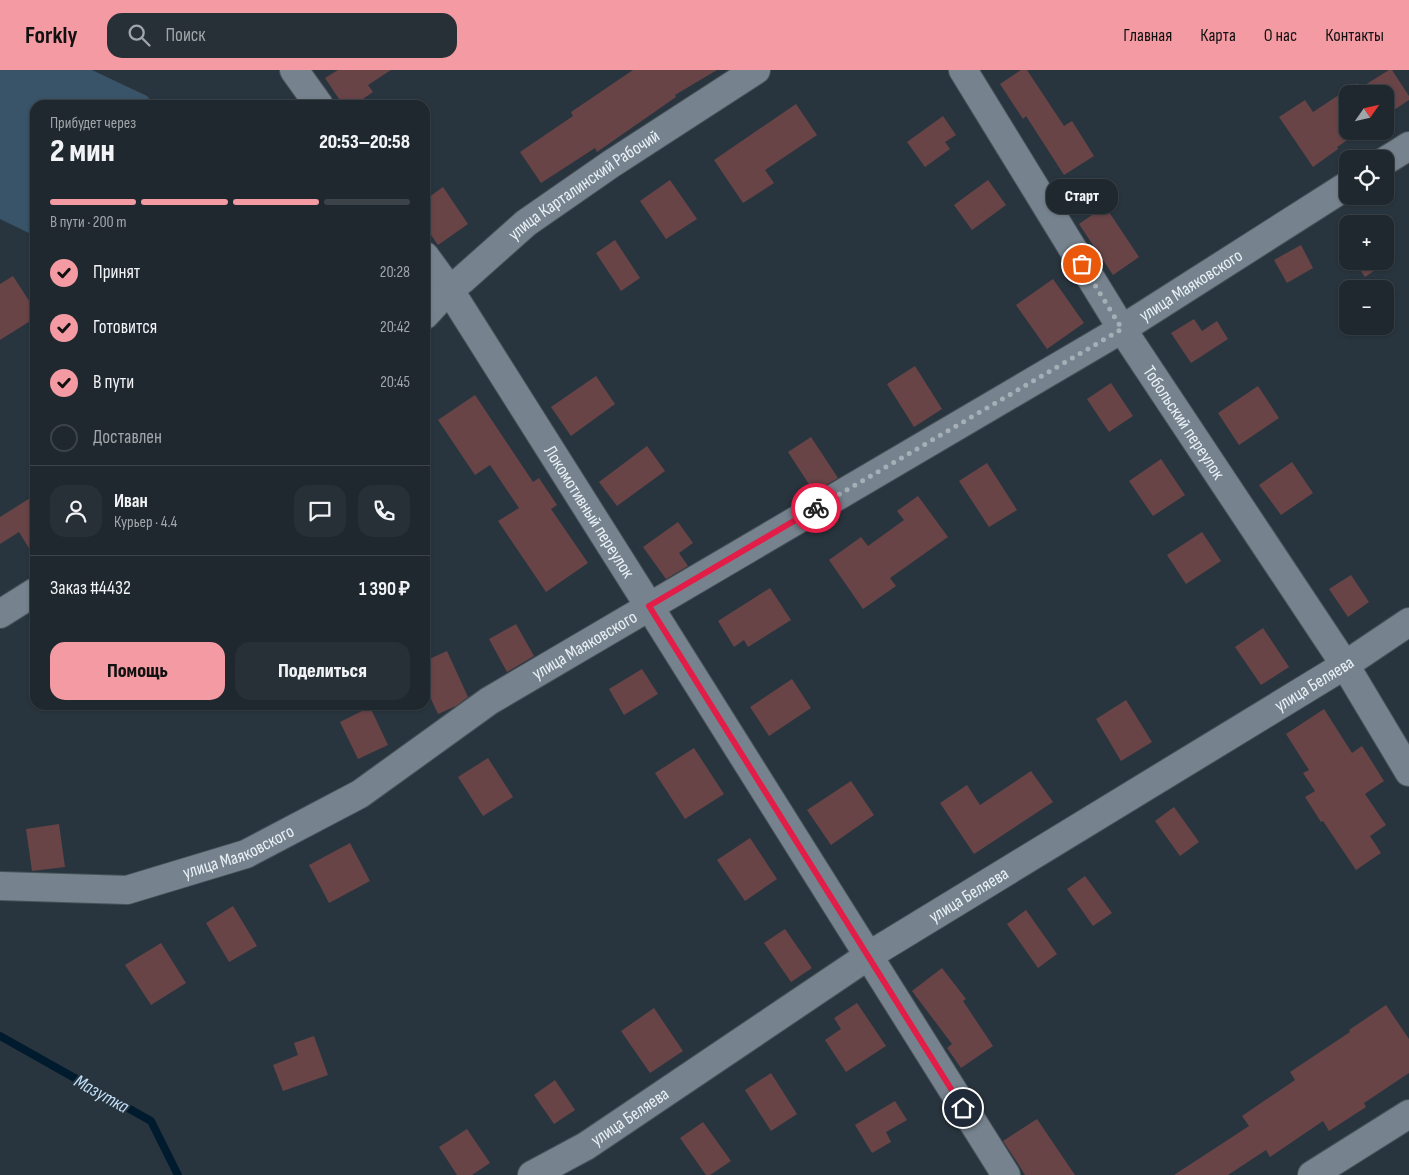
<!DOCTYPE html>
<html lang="ru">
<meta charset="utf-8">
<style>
body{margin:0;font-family:"Sofia Sans Condensed",sans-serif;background:#273036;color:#f1f3f6;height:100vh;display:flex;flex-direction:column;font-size:19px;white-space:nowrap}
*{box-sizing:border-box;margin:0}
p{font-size:16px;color:#a1a6aa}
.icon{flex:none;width:28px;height:28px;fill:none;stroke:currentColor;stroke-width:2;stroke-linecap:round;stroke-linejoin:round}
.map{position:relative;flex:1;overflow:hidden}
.drawer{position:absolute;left:30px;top:30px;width:400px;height:610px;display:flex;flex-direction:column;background:#1f282e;border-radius:15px;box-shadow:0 1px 4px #0004,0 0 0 1px #3c444a}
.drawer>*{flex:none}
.needle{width:32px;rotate:56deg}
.tools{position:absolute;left:1339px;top:15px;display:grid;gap:10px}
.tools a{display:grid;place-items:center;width:55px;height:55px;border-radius:10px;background:#1f282e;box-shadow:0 1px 4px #0004,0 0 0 1px #3c444a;font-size:25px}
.pin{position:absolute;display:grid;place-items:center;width:42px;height:42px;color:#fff;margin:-21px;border:2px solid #fff;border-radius:50%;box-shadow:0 1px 5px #0007}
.courier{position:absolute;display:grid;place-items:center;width:50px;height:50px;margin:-25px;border:4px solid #e11d48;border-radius:50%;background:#fff;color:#222;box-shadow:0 1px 6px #0007}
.bubble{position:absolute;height:35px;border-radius:15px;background:#1f282e;box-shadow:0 1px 4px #0004,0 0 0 1px #3c444a;font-size:16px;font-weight:800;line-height:35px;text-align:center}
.head em{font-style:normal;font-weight:800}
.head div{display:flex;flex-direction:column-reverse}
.head{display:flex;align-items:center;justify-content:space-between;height:85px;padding:0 20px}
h1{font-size:32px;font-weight:800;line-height:38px}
.bar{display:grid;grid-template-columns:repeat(4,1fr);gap:8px 5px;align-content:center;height:60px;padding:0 20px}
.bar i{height:6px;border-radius:4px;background:#3c444a}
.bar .on{background:#f49aa3}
.bar p{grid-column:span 4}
.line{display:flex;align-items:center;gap:12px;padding:0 20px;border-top:1px solid #3c444a}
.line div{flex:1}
.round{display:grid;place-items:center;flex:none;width:52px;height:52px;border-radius:15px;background:#273036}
ol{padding:0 20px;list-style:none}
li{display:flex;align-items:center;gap:15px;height:55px}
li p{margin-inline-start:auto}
li .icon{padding:5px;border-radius:50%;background:#f49aa3;color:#111;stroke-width:4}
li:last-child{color:#a1a6aa}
li i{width:28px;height:28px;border:2px solid #3c444a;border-radius:50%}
.button{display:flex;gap:10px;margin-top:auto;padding:10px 20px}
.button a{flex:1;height:58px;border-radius:15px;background:#f49aa3;color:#111;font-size:20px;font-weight:800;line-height:58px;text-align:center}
.button a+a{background:#273036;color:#f1f3f6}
header{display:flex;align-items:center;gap:30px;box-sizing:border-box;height:70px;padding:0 25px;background:#f49aa3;color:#111}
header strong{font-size:24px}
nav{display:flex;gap:28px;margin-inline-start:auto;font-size:18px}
.search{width:350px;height:45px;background:#273036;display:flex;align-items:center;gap:12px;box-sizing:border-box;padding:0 18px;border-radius:15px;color:#a1a6aa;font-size:19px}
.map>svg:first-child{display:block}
.green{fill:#395368}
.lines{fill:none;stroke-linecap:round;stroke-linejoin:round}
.stream{stroke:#011b2e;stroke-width:8}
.building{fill:#684447}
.minor-casing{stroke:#4a535b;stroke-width:30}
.minor{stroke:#76838e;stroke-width:28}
.done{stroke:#a6afb6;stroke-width:5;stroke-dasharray:0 9}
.route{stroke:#e11d48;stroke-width:6}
.labels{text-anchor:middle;stroke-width:4;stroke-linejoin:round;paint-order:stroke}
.street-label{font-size:18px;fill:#e9f0f6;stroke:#29353e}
.water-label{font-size:19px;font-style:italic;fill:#c0dff9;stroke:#29353e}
</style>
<header>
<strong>Forkly</strong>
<div class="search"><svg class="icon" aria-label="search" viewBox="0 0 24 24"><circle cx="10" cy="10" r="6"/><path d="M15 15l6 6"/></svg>Поиск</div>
<nav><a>Главная</a><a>Карта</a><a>О нас</a><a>Контакты</a></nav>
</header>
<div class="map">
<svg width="1409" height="1105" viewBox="0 0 1409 1105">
<rect width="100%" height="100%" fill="#29353e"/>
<path class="green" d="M0,0h92l55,26 8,9h-120v131l-35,-17z"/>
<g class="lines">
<path class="stream" d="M0,966l151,85 27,54"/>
</g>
<path class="building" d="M338,0h53l-23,15 5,7 -19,13h-11l-18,-27z
M633,0h84l-42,25 1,2 -79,55 -2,-4 -54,35 -21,-31 53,-36 -2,-4z
M1021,0h6l37,56 8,-5 22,35 -30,19 -38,-59 -3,3 -23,-35z
M1389,0h3l17,26v4l-24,16v-22h-37v37h13l-24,16 1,2 -25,18 -34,-50 26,-17 8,12 44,-29 3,5z
M796,34l21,31 -52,35 9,13 -31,20 -29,-43z
M943,46l13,19 -11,7 5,7 -25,18 -18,-25z
M670,110l27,39 -31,20 -26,-38z
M988,110l18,25 -34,25 -18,-25z
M443,117l25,37 -30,21 -13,-19v-26z
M1105,136l34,51 -26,18 -34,-51z
M615,170l25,38 -19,13 -25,-38z
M1301,175l12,23 -26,15 -13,-23z
M1385,183l5,7 -25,17 -11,-16h31z
M13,206l22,34v8l-35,22v-56z
M1053,209l31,44 -37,26 -31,-44z
M1194,249l8,12 15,-10 11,18 -37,24 -20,-30z
M915,296l27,43 -28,18 -27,-43z
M596,306l19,28 -44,32 -20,-29z
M1111,313l22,33 -24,16 -22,-33z
M1258,316l21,32 -40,27 -21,-32z
M475,325l58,87 6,-4 18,27 -6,4 37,54 -42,29 -48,-71 21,-13 -29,-43 -15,10 -37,-55z
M811,367l27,41 -24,14 -26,-40z
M647,376l18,25 -48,35 -18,-24z
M1161,389l24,36 -32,21 -24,-35z
M1292,392l21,31 -32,22 -22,-30z
M987,393l30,47 -28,17 -30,-46z
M35,425v63l-16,-26 -19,12v-27z
M918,426l30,41 -58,41 6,8 -33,23 -34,-49 32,-23 7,9 36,-26 -7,-9z
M678,452l15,21 -14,10 9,13 -22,13 -23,-32z
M1202,462l19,29 -35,23 -19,-29z
M1351,505l18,27 -21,15 -19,-28z
M770,518l21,32 -43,27 -4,-7 -10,7 -16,-26z
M516,554l18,32 -27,16 -18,-33z
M1263,558l26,39 -28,18 -26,-38z
M447,581l21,46 -12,9 -18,8 -13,-28v-25z
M642,599l16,25 -34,21 -15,-26z
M792,609l19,29 -42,28 -19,-29z
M1126,630l26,42 -31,19 -25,-42z
M370,637l18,38 -30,14 -18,-37z
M1324,639l28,44 10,-7 22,35 -19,13 21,31 -16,11 11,17 -25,17 -33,-49 -2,1 -16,-25 10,-6 -12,-18 6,-3 -23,-36z
M694,678l30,46 -39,25 -30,-46z
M488,688l25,39 -30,19 -25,-39z
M1031,701l22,31 -79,52 -34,-51 27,-18 13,20z
M851,711l23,34 -43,30 -24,-35z
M1174,737l25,35 -19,14 -25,-35z
M59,754l6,43 -33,4 -6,-42z
M750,768l27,41 -32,22 -28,-41z
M350,773l20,38 -41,22 -20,-38z
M1085,806l27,37 -19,13 -26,-37z
M233,836l24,40 -28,16 -23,-39z
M1026,840l31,44 -19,14 -31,-44z
M785,859l27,39 -21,14 -27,-39z
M161,873l25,40 -35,22 -26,-40z
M942,898l24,31 -3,2 30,45 -32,22 -14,-20 5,-4 -40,-53z
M857,933l29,43 -40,26 -21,-32 16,-11 -7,-11z
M1386,935l23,34v34l-45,30 2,4 -37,24 -6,-10 -53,36 -4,-7 -38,25h-54l75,-49 -7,-10 53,-36 -5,-8 60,-40 -1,-2z
M654,938l29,43 -33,22 -29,-42z
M314,966l14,39 -45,16 -10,-26 25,-10 -4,-12z
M771,1003l26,41 -26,17 -26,-41z
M555,1010l20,30 -21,14 -20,-29z
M895,1031l12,19 -21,12 5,10 -19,11 -17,-28z
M1037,1049l38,56h-50l-8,-13 -14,-21z
M703,1052l28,39 -21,14h-4l-26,-37z
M467,1059l23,34 -18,12h-15l-18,-28z"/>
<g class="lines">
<defs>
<g id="minor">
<path d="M294,0l25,35"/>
<path id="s1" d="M963,0l159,259 223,336 64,107"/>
<path d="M1385,91l24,-15"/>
<path id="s2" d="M425,186l24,33 200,317 357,569"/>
<path id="s3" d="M425,245l24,-26 13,-9 64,-57 85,-59 145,-94"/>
<path d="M0,544l35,-22"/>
<path id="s4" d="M0,816l127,4 119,-36 114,-60 129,-93 633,-372 226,-144"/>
<path id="s5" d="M532,1105l54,-29 282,-190 477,-291 64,-43"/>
<path d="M1312,1105l97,-61"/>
</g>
</defs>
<use href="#minor" class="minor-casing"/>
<use href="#minor" class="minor"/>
</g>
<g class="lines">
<path class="done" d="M816,438l306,-179 -40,-65"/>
<path class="route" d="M816,438l-167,98 314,502"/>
</g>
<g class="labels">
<g class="street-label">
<text dy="6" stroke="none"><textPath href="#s3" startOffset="206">улица Карталинский Рабочий</textPath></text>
<text dy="6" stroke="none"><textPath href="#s4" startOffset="1355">улица Маяковского</textPath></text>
<text dy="6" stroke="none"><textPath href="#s1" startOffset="416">Тобольский переулок</textPath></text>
<text dy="6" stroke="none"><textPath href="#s2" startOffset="304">Локомотивный переулок</textPath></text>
<text dy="6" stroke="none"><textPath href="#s4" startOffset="650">улица Маяковского</textPath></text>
<text dy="6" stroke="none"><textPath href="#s5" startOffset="924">улица Беляева</textPath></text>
<text dy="6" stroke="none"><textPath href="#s4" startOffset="245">улица Маяковского</textPath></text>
<text dy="6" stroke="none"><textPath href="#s5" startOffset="519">улица Беляева</textPath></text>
<text dy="6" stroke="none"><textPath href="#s5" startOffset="114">улица Беляева</textPath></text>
</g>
<g class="water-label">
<text transform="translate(102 1023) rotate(29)" y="7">Мазутка</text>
</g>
</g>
</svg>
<div class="tools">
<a><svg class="needle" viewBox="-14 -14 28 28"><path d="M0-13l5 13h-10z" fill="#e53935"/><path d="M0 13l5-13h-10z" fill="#a1a6aa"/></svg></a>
<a><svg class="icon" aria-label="locate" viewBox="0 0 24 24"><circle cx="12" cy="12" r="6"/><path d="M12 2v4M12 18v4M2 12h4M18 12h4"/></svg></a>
<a>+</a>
<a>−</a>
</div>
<div class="pin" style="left:1082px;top:194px;background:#ea580c"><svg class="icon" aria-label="bag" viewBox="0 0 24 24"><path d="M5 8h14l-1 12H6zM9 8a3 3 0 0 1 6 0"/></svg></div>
<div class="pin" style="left:963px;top:1038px;background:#1f2937"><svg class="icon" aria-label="home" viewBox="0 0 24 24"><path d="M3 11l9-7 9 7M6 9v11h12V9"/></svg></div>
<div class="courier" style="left:816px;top:438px"><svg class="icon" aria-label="bike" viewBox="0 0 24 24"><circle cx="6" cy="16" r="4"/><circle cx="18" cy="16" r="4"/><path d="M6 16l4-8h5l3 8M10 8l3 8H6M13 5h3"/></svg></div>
<div class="bubble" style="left:1046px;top:109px;width:72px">Старт</div>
<section class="drawer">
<div class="head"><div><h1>2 мин</h1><p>Прибудет через</p></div><em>20:53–20:58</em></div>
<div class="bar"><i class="on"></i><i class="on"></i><i class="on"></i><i></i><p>В пути · 200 m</p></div>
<ol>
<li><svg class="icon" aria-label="check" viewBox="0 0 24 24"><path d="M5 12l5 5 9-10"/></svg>Принят<p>20:28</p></li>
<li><svg class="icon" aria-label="check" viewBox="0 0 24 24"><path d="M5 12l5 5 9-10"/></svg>Готовится<p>20:42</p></li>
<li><svg class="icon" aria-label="check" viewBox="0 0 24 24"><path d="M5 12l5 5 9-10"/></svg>В пути<p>20:45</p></li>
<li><i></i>Доставлен</li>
</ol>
<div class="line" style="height:90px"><a class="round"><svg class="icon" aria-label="person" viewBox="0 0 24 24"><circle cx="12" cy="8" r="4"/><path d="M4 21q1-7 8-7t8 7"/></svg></a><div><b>Иван</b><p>Курьер · 4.4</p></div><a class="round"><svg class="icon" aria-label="chat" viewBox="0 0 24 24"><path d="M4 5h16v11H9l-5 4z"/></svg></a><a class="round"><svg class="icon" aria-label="phone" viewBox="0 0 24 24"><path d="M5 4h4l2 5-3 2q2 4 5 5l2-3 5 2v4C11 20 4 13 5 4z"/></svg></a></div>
<div class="line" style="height:65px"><div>Заказ #4432</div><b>1 390 ₽</b></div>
<div class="button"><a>Помощь</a><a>Поделиться</a></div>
</section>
</div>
